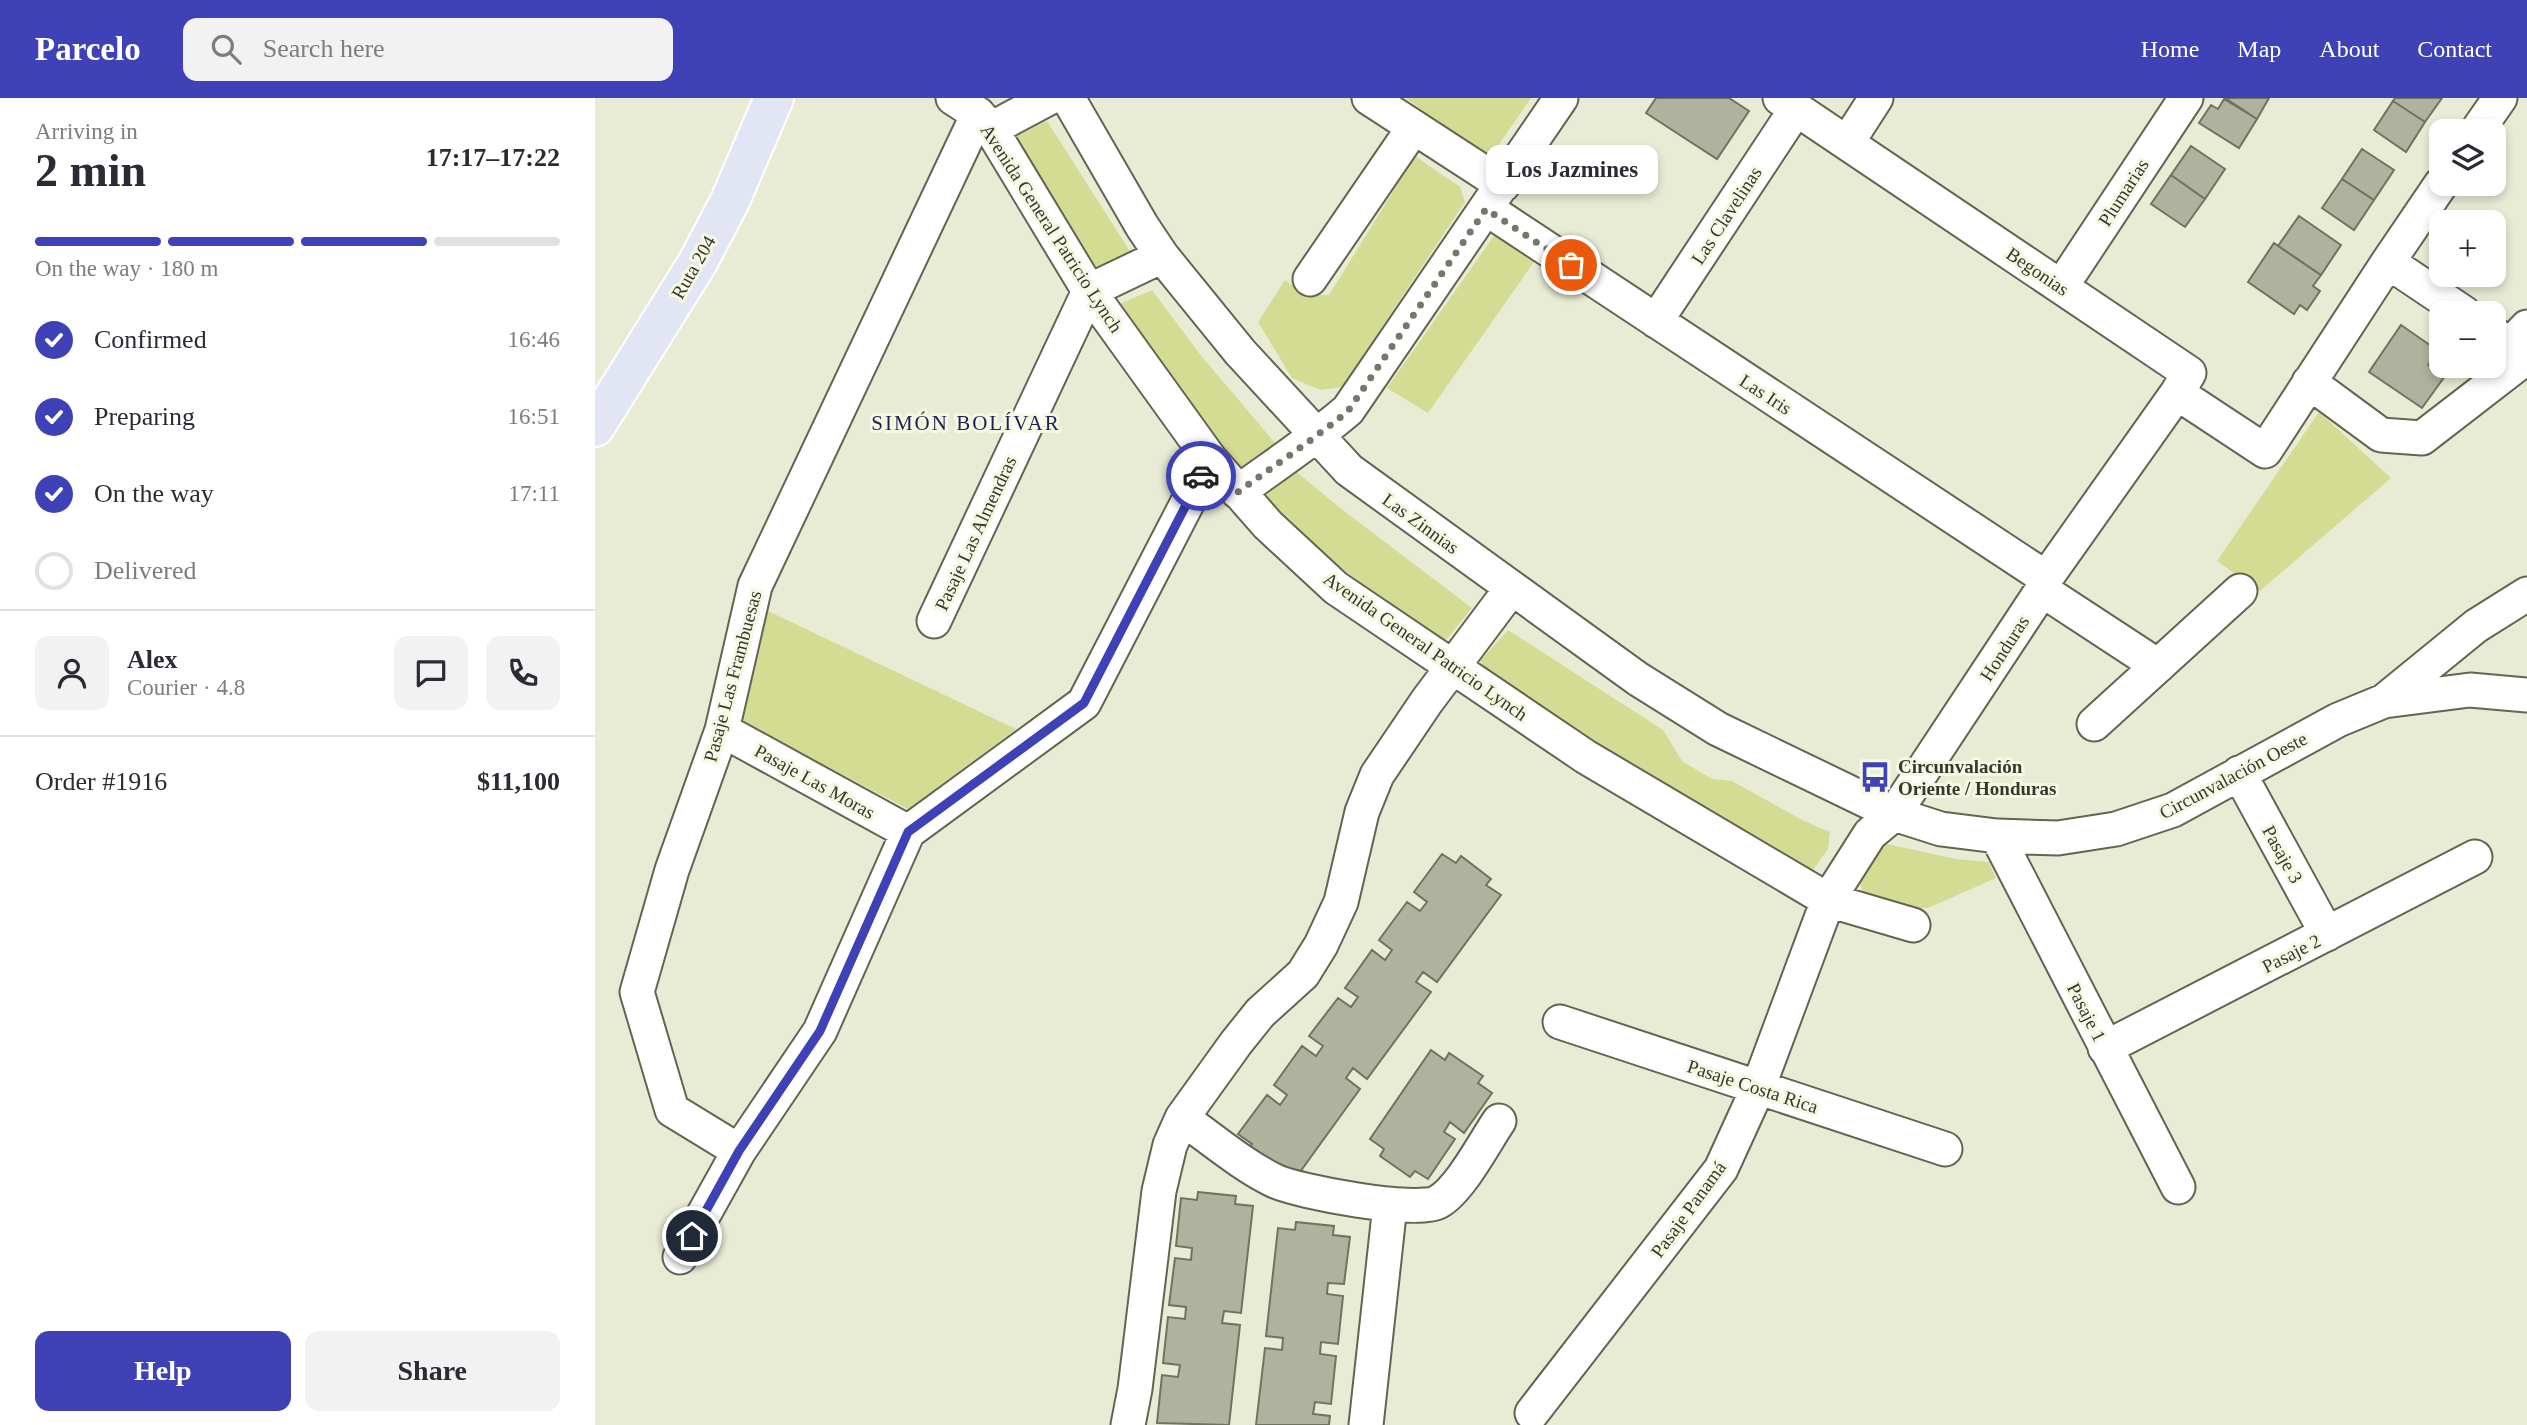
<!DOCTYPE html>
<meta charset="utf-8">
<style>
body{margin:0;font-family:"Times New Roman",serif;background:#f2f2f3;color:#2b2b33;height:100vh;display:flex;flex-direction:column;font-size:26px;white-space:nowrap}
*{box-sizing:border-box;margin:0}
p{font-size:23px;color:#7c7c81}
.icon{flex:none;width:38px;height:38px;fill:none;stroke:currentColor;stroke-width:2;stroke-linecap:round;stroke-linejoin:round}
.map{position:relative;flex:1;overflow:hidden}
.sheet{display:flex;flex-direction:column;background:#fff;width:595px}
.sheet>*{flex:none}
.fabs{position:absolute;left:1834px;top:21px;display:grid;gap:14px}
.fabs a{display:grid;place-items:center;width:77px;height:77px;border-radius:14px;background:#fff;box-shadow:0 4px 10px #0003;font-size:35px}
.pin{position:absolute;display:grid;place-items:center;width:60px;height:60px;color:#fff;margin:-30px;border:4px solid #fff;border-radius:50%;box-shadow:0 2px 7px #0007}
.courier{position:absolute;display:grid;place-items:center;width:70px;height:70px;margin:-35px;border:5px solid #3e42b6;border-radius:50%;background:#fff;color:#222;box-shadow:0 2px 9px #0007}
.bubble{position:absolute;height:49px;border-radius:14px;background:#fff;box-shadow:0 4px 10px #0003;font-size:23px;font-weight:800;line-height:49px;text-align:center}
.headline em{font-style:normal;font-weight:800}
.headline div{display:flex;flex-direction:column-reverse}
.headline{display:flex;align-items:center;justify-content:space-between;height:119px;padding:0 35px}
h1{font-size:46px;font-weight:800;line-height:52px}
.bar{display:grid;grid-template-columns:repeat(4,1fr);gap:10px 7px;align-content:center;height:84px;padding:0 35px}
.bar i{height:9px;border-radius:5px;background:#e1e1e2}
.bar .selected{background:#3e42b6}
.bar p{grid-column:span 4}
.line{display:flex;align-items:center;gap:18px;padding:0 35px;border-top:2px solid #e1e1e2}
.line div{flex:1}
.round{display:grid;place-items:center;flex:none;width:74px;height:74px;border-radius:14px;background:#f2f2f3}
ol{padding:0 35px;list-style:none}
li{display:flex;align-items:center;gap:21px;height:77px}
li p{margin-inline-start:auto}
li .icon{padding:7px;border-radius:50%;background:#3e42b6;color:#fff;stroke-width:4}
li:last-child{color:#7c7c81}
li i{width:38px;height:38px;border:4px solid #e1e1e2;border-radius:50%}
.primary-button{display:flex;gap:14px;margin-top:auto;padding:14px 35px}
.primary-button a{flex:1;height:80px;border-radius:14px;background:#3e42b6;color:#fff;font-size:28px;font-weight:800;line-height:80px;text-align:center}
.primary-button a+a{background:#f2f2f3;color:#2b2b33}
header{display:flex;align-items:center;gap:42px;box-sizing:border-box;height:98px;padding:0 35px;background:#3e42b6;color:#fff}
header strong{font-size:33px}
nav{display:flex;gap:38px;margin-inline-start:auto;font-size:24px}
.search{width:490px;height:63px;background:#f2f2f3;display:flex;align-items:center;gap:18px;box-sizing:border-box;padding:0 24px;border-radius:14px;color:#7c7c81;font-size:26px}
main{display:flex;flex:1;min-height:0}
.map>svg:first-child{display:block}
.green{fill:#d4dc94}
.building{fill:#afb29c;stroke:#70735f;stroke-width:2}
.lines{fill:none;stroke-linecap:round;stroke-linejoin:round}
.minor-casing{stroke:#626551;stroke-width:37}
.major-casing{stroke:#fff;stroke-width:42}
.minor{stroke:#fff;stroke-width:33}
.major{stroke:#e2e5f4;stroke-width:38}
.done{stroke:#747769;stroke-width:7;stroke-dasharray:0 12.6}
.route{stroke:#3e42b6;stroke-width:9}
.labels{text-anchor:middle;stroke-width:6;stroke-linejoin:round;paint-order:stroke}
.street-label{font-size:19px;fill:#36382f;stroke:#f6f9e2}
.poi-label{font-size:19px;font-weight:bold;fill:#36382f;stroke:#f6f9e2;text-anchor:start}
.neighbourhood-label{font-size:21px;letter-spacing:2px;fill:#1d2159;stroke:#f6f9e2}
</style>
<header>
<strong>Parcelo</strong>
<div class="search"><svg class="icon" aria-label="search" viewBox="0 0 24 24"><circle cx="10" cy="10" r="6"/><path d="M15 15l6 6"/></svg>Search here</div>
<nav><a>Home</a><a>Map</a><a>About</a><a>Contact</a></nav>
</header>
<main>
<section class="sheet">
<div class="headline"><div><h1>2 min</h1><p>Arriving in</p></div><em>17:17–17:22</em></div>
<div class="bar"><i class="selected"></i><i class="selected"></i><i class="selected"></i><i></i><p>On the way · 180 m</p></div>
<ol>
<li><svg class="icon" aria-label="check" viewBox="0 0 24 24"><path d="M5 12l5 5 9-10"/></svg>Confirmed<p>16:46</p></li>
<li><svg class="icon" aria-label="check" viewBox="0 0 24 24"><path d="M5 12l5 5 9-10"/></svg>Preparing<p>16:51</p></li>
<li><svg class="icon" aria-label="check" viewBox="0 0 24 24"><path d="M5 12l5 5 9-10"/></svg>On the way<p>17:11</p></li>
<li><i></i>Delivered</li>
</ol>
<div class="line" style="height:126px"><a class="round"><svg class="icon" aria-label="person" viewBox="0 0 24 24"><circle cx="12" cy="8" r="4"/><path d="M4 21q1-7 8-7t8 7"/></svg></a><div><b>Alex</b><p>Courier · 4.8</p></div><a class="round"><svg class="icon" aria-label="chat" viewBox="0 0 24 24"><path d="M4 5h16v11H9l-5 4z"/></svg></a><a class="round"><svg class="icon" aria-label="phone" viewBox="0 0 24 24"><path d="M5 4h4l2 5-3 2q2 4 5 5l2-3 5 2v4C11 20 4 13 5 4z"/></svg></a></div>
<div class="line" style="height:91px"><div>Order #1916</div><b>$11,100</b></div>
<div class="primary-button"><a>Help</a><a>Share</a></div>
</section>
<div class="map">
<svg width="1932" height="1327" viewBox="0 0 1932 1327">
<rect width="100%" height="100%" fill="#e8ecd5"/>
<path class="green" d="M811,0h125l-38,55 -13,1z
M452,23l84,132 -38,17 -80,-132z
M820,58l45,31 5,15 -123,185 -22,3 -28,-12 -34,-56 27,-42 19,15h25z
M903,132l41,25 -111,158 -41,-25z
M557,192l47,63 76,90 -32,27 -45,-54 -81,-111z
M1724,314l72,66 -131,113 -43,-30z
M698,371l51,42 128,97 -27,33 -72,-48 -46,-37 -63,-61z
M173,513l248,118 -108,80 -166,-87z
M913,532l155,100 19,31 30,18 20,2 70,39 28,12 -2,17 -15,21 -19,1 -303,-193 -11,-17z
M1287,745l74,16 33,3 7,16 -68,30h-29l-35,-12 -4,-14z"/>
<path class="building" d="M1061,0h73l20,13 -32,48 -71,-46z
M1630,0h44l-12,21z
M1800,0h47l-17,24 -32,-21z
M1629,1l33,20 -18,29 -40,-25 12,-18 7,4z
M1798,3l32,21 -19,30 -32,-22z
M1596,48l34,23 -20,30 -34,-24z
M1767,51l32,21 -20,30 -32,-21z
M1576,77l34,24 -20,28 -34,-23z
M1747,81l32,21 -20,30 -32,-22z
M1704,118l42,29 -20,30 -43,-29z
M1679,145l47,32 -8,11 7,5 -13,19 -7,-5 -6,9 -46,-32z
M1806,227l36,25 -9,15 17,11 -23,32 -53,-36z
M847,756l14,9 5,-7 30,23 -5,6 15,10 -64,87 -14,-10 -7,10 15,10 -64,87 -14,-11 -7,10 14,11 -63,87 -14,-10 -5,7 -31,-22 5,-7 -14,-10 29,-39 13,10 7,-10 -13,-10 28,-39 14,10 7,-10 -14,-10 29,-38 13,9 7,-10 -13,-9 27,-38 13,10 7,-10 -13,-10 28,-38 13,9 7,-9 -13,-10z
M836,952l14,10 4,-7 34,23 -5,7 14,10 -28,40 -14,-11 -6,10 11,7 -27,40 -13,-8 -5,6 -30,-21 4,-7 -14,-10z
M603,1094l38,4 -1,8 18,2 -12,107 -17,-2 -2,12 18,2 -11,100 -72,-2 5,-48 16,2 2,-12 -17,-2 5,-46 17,2 1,-12 -17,-2 6,-47 16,2 1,-12 -16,-2 5,-48 16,2z
M701,1124l38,4 -1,9 17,2 -6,47 -16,-1 -1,11 16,2 -5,48 -17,-2 -1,12 16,2 -5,48 -16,-2 -2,12 17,2 -1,9h-73l9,-77 17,2 1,-12 -17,-2 12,-108 17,2z"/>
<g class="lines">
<defs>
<path id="minor" d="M358,0l25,16 13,15 98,162 121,168 58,66 68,63 250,169 242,143 85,25
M473,0l74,128 20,30 78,96 109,118 289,209 80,50 176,85 47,15 56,7 61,2 58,-9 57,-19 165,-90 46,-19 86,-11 57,5
M774,0l134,87
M1185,0l409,275 -12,20 88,58 123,-189 53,-78
M396,31l58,-31
M1882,33l23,-33
M1252,45l29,-45
M892,111l559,369
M1793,164l76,51
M715,181l104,-152
M1466,189l125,-189
M1061,223l140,-212
M1899,236l16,11 17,-18
M1714,284l72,53 41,3 105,-81
M643,394c37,-27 75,-52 110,-82l213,-312
M1447,492l116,76
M339,523l155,-330 73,-35
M1789,603l92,-75 51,-32
M1499,626l146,-133
M127,632l186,102
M1644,675l88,161
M1402,738l181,351
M965,924l385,127
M1510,950l370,-191
M587,1020c30,21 60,47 93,63 24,11 142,33 163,21 22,-12 46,-59 61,-81
M144,1053l-67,-41 -35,-118 35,-122 50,-140 33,-144 223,-472
M85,1159l59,-106 81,-120 88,-199 176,-129 126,-244
M937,1315l189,-244 37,-81 70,-188 42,-66 24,-20 148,-224 4,-12 131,-185
M533,1327l7,-36 24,-198 11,-46 12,-27 54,-75 24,-30 43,-39 18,-29 20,-43 21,-90 15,-37 50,-74 84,-112
M771,1327l24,-220"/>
<path id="major" d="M0,329l103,-165 32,-61 44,-103"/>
</defs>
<use href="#minor" class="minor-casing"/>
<use href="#major" class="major-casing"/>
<use href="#minor" class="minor"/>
<use href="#major" class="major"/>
</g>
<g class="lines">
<path class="done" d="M606,378l9,-17 28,33c37,-27 75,-52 110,-81l138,-202 85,56"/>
<path class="route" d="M97,1138l47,-85 81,-120 88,-199 176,-129 117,-227"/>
</g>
<defs>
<symbol id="bus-bare" viewBox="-9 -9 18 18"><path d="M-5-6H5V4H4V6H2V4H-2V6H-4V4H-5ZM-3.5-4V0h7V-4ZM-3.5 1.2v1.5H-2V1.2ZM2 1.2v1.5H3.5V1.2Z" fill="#3e42b6" stroke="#f6f9e2" stroke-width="2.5" paint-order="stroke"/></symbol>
</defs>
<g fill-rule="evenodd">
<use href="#bus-bare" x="1258" y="657" width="44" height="44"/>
</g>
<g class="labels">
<g class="street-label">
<text transform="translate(1528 94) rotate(-57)" y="7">Plumarias</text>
<text transform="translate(1131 117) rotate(-57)" y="7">Las Clavelinas</text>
<text transform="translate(457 130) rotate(57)" y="7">Avenida General Patricio Lynch</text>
<text transform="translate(98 169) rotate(-60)" y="7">Ruta 204</text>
<text transform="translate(1443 173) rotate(34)" y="7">Begonias</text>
<text transform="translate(1171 296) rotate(33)" y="7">Las Iris</text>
<text transform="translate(826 425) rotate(36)" y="7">Las Zinnias</text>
<text transform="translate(380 435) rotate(-65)" y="7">Pasaje Las Almendras</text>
<text transform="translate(831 548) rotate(35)" y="7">Avenida General Patricio Lynch</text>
<text transform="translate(1409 550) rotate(-57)" y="7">Honduras</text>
<text transform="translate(137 578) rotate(-75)" y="7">Pasaje Las Frambuesas</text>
<text transform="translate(1638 677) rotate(-28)" y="7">Circunvalación Oeste</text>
<text transform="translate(220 683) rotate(29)" y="7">Pasaje Las Moras</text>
<text transform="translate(1688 756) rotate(61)" y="7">Pasaje 3</text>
<text transform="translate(1696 855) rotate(-27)" y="7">Pasaje 2</text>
<text transform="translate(1492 914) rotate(63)" y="7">Pasaje 1</text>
<text transform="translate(1158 988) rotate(18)" y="7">Pasaje Costa Rica</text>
<text transform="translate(1093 1111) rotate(-54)" y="7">Pasaje Panamá</text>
</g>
<g class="poi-label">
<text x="1303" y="675">Circunvalación<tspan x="1303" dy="22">Oriente / Honduras</tspan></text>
</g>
<g class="neighbourhood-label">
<text x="371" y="332">SIMÓN BOLÍVAR</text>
</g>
</g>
</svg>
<div class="fabs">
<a><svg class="icon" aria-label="layers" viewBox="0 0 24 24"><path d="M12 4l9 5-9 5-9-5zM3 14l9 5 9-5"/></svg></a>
<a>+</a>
<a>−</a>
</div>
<div class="pin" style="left:976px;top:167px;background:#ea580c"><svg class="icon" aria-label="bag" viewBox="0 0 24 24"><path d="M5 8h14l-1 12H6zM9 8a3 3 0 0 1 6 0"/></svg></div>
<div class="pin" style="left:97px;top:1138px;background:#1f2937"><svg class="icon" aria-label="home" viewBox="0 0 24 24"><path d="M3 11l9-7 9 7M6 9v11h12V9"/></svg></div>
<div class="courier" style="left:606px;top:378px"><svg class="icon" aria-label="car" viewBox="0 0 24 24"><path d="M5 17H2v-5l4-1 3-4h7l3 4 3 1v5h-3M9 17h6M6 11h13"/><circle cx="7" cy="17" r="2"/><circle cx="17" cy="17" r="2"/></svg></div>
<div class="bubble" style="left:891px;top:47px;width:172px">Los Jazmines</div>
</div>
</main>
